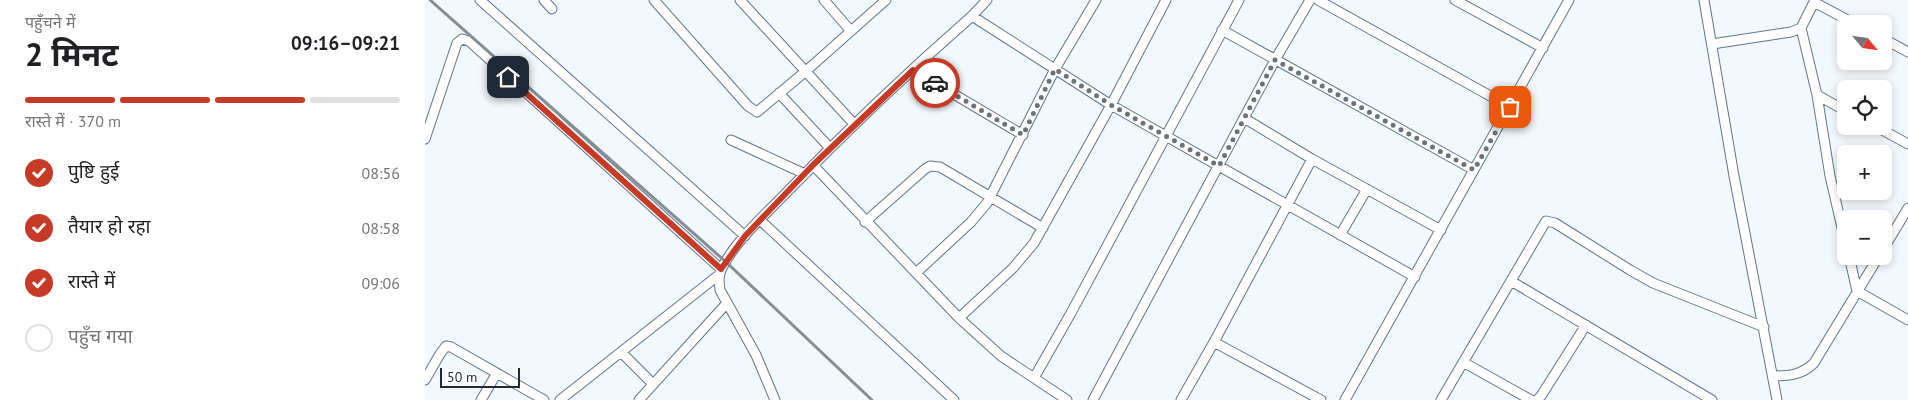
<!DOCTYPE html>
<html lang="hi">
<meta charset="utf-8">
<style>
body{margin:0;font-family:"PT Sans","Noto Sans Devanagari",sans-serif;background:#f2f2f2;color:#202124;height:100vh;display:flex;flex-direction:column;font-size:19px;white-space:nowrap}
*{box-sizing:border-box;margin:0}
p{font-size:16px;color:#757577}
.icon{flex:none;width:28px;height:28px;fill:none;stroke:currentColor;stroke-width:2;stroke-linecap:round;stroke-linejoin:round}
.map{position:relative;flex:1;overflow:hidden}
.side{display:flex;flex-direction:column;background:#fff;width:425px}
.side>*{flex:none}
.needle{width:32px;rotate:119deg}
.buttons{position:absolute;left:1412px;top:15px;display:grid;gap:10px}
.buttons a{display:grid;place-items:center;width:55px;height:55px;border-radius:8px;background:#fff;box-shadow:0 2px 8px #0003;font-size:25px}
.scale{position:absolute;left:15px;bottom:12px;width:80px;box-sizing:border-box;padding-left:5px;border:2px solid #202a33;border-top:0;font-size:14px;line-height:18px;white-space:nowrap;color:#202a33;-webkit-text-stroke:4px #fff;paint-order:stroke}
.pin{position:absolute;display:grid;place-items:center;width:42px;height:42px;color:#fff;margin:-21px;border-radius:10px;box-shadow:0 2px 8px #0006}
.courier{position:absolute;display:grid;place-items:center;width:50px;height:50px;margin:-25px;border:4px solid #c63a26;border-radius:50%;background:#fff;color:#222;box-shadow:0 1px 6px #0007}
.headline em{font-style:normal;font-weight:700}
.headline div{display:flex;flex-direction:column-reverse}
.headline{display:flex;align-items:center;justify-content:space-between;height:85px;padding:0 25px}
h1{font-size:32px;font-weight:700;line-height:38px}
.bar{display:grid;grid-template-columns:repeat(4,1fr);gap:8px 5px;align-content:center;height:60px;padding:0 25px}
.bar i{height:6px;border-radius:4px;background:#e0e0e0}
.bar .on{background:#c63a26}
.bar p{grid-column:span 4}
ol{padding:0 25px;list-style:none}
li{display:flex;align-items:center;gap:15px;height:55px}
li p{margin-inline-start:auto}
li .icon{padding:5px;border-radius:50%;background:#c63a26;color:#fff;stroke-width:4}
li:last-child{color:#757577}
li i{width:28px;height:28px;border:2px solid #e0e0e0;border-radius:50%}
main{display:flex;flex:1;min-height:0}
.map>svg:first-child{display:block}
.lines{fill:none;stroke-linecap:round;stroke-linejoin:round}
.minor-casing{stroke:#5e758c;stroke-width:11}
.minor{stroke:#fff;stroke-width:9}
.rail{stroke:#868e95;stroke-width:3}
.done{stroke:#6a727a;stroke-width:5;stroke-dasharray:0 9}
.route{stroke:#c63a26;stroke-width:6}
</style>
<main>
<section class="side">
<div class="headline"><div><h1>2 मिनट</h1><p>पहुँचने में</p></div><em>09:16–09:21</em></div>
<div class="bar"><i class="on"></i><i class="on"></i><i class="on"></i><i></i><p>रास्ते में · 370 m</p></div>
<ol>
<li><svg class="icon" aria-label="check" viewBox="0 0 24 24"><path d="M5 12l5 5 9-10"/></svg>पुष्टि हुई<p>08:56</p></li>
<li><svg class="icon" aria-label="check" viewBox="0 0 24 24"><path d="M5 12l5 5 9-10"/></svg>तैयार हो रहा<p>08:58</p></li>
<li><svg class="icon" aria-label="check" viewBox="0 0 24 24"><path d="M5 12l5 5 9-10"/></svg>रास्ते में<p>09:06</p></li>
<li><i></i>पहुँच गया</li>
</ol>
</section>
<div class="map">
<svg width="1483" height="400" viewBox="0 0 1483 400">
<rect width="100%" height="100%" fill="#f2f8fd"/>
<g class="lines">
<defs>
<path id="minor" d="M55,0l265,236
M119,0l8,9
M229,0l94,106 9,6 49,-41 80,-71
M315,0l114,124
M399,0l26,30
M893,0l192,107
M1030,0l88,48
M1279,0l30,176 43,224
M1389,2l41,22
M547,16l139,89 304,172
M1376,28l16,67 13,81 16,69
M797,30l252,140
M1459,39l24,13
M1287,44l79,-12 10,-4 14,-28
M488,70l110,65
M354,93l51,55
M1392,95l29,16
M819,118l68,41 129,71
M1450,126l33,18
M0,139l32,-96 5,-4 7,2 252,228
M306,140l74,34
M388,165l146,153 42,38 66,44
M335,220l194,180
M440,222l60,-53 5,-3 10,1 103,61
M915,235l27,-46
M1459,248l24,-40
M1424,256l8,35 51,29
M491,273l55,-51 16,-19 68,-134 41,-69
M1086,281l201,119
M534,318l54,-50 21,-25 77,-138 55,-105
M789,342l107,58
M196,352l32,32
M1038,362l68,38
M1348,376c16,0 29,-1 41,-13l65,-107
M609,378l37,-65 168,-313
M0,380l15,-26 6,-8 5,1 93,53
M56,400l16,-27
M135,400l160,-126
M214,400l88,-97
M350,400l-19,-45 -36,-65c-1,-8 -2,-15 2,-22 14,-28 41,-51 62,-73 60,-62 123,-122 188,-179l15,-16
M668,400l182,-340 35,-60
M756,400l33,-58 98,-183
M920,400l224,-400
M1016,400l105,-179 9,2 75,47 23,13 111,44
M1112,400l4,-4 45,-71"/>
</defs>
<use href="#minor" class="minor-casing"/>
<use href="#minor" class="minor"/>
<path class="rail" d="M5,0l296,262 146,138"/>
</g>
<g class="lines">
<path class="done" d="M510,83l88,52 32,-66 56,36 108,61 56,-106 199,110 36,-63"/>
<path class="route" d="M83,77l213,192 24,-33 68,-71 100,-95 22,13"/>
</g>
</svg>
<div class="buttons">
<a><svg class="needle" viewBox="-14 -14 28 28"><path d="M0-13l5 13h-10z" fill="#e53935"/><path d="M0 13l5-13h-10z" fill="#757577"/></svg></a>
<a><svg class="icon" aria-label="locate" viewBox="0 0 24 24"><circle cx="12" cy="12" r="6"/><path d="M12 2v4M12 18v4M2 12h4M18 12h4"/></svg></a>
<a>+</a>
<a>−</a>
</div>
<div class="scale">50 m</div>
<div class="pin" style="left:1085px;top:107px;background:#ea580c"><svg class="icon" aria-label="bag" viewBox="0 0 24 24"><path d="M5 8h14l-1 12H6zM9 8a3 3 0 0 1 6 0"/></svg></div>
<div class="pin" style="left:83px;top:77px;background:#1f2937"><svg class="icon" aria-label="home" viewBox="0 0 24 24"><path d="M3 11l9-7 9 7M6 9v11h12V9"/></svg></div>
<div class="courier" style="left:510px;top:83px"><svg class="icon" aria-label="car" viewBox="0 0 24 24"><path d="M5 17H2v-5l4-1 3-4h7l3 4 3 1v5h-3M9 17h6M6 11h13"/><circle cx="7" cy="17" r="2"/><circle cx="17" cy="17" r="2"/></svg></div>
</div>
</main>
